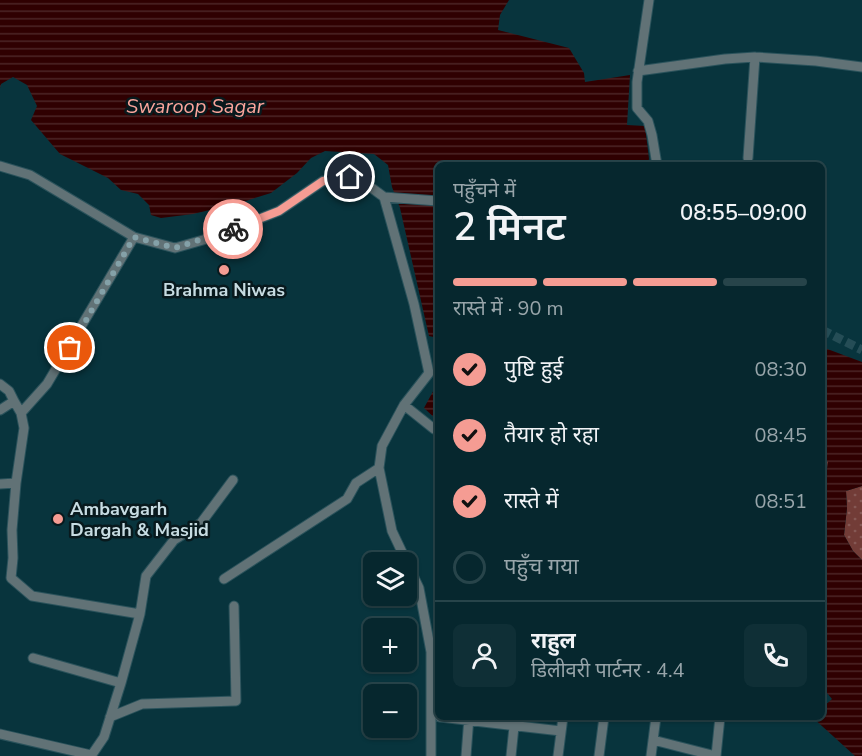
<!DOCTYPE html>
<html lang="hi">
<meta charset="utf-8">
<style>
body{margin:0;font-family:"Nunito Sans","Noto Sans Devanagari",sans-serif;background:#0f2f36;color:#f1f3f6;height:100vh;display:flex;flex-direction:column;font-size:22px;white-space:nowrap}
*{box-sizing:border-box;margin:0}
p{font-size:20px;color:#98a5aa}
.icon{flex:none;width:33px;height:33px;fill:none;stroke:currentColor;stroke-width:2;stroke-linecap:round;stroke-linejoin:round}
.map{position:relative;flex:1;overflow:hidden}
.drawer{position:absolute;left:435px;top:162px;width:390px;height:558px;display:flex;flex-direction:column;background:#06272e;border-radius:9px;box-shadow:0 2px 4px #0004,0 0 0 2px #27444a}
.drawer>*{flex:none}
.fabs{position:absolute;left:363px;top:552px;display:grid;gap:12px}
.fabs a{display:grid;place-items:center;width:54px;height:54px;border-radius:9px;background:#06272e;box-shadow:0 2px 4px #0004,0 0 0 2px #27444a;font-size:30px}
.pin{position:absolute;display:grid;place-items:center;width:51px;height:51px;color:#fff;margin:-26px;border:3px solid #fff;border-radius:50%;box-shadow:0 2px 6px #0007}
.courier{position:absolute;display:grid;place-items:center;width:60px;height:60px;margin:-30px;border:4px solid #f59c93;border-radius:50%;background:#fff;color:#222;box-shadow:0 2px 8px #0007}
.summary em{font-style:normal;font-weight:600}
.summary div{display:flex;flex-direction:column-reverse}
.summary{display:flex;align-items:center;justify-content:space-between;height:102px;padding:0 18px}
h1{font-size:39px;font-weight:600;line-height:45px}
.bar{display:grid;grid-template-columns:repeat(4,1fr);gap:9px 6px;align-content:center;height:72px;padding:0 18px}
.bar i{height:8px;border-radius:4px;background:#27444a}
.bar .active{background:#f59c93}
.bar p{grid-column:span 4}
.line{display:flex;align-items:center;gap:15px;padding:0 18px;border-top:2px solid #27444a}
.line div{flex:1}
.round{display:grid;place-items:center;flex:none;width:63px;height:63px;border-radius:9px;background:#0f2f36}
ol{padding:0 18px;list-style:none}
li{display:flex;align-items:center;gap:18px;height:66px}
li p{margin-inline-start:auto}
li .icon{padding:6px;border-radius:50%;background:#f59c93;color:#111;stroke-width:4}
li:last-child{color:#98a5aa}
li i{width:33px;height:33px;border:3px solid #27444a;border-radius:50%}
.map>svg:first-child{display:block}
.grass{fill:url(#grass-dots)}
.water{fill:url(#water-rules)}
.lines{fill:none;stroke-linecap:round;stroke-linejoin:round}
.minor-tunnel{stroke:#254d56;stroke-width:9;stroke-dasharray:9 4.5;stroke-linecap:butt}
.minor-casing{stroke:#2a525b;stroke-width:11}
.minor{stroke:#617276;stroke-width:9}
.done{stroke:#84a1a8;stroke-width:6;stroke-dasharray:0 10.8}
.route{stroke:#f59c93;stroke-width:8}
.poi-dot{fill:#f59c93;stroke:#08191d;stroke-width:2}
.labels{text-anchor:middle;stroke-width:5;stroke-linejoin:round;paint-order:stroke}
.poi-label{font-size:18px;font-weight:bold;fill:#c7dce2;stroke:#08191d}
.water-label{font-size:20px;font-style:italic;fill:#faa49b;stroke:#08191d}
</style>
<div class="map">
<svg width="862" height="756" viewBox="0 0 862 756">
<defs>
<pattern id="grass-dots" width="8" height="8" patternUnits="userSpaceOnUse" patternTransform="scale(1.5)"><rect width="8" height="8" fill="#723c37"/><path d="M2 2h.1M6 6h.1" fill="none" stroke="#855854" stroke-width="1.8" stroke-linecap="round"/></pattern>
<pattern id="water-rules" width="6" height="5" patternUnits="userSpaceOnUse" patternTransform="scale(1.5)"><rect width="6" height="5" fill="#2f0001"/><path d="M0 2.5h6" fill="none" stroke="#4c2526"/></pattern>
</defs>
<rect width="100%" height="100%" fill="#08343d"/>
<path class="grass" d="M822,453l6,9 -4,28 -2,1z
M862,486v74l-9,-9 -9,-16 3,-27 -1,-17z"/>
<path class="water" d="M0,0h509l-9,15 -2,15 71,18 15,25 1,9 45,-7 -3,50 18,1 4,33 -2,6h-209v173l-9,-2 -29,-128 -8,-21 -4,-22 -14,-11 -49,-3 -14,7 -14,15 -26,20 -32,10 -46,11 -32,4 -10,-3 -2,-10 -11,-11 -17,-4 -13,-12 -48,-24 -29,-34 6,-14 -10,-21 -14,-8 -12,7 -1,4z
M822,347l40,15v124l-16,5 1,17 -3,27 9,16 9,9v196h-7l-43,-39h10v-9l10,-9 -10,-12v-196l2,-1 4,-28 -6,-9z
M438,364v57l-14,-13 13,-24z"/>
<g class="lines">
<path class="minor-tunnel" d="M822,330l40,20"/>
<defs>
<path id="minor" d="M649,0l-12,82v26l11,13 4,14 5,30
M638,71l87,-12 30,-2 61,4 46,6
M748,158l7,-101
M0,166l30,9 104,62 41,11 35,-10 69,-27 44,-30 27,-4 19,9 15,11 30,107 15,69 -25,32 -22,41 -3,22 13,63 27,57 12,64v104
M384,197l54,4
M0,384l9,7 5,10 -14,9
M14,401l7,12 26,-29 87,-147
M404,405l30,24 4,-1
M21,413l3,15 -8,55 -4,47 1,28 -2,20 21,18 108,18
M0,484l16,-1
M224,579l123,-80 9,-16 23,-15
M33,658l88,25
M110,717l32,-13 94,-3 -2,-95
M440,717l121,14
M0,734l91,21
M653,740l63,16 4,-39
M91,756l13,-19 17,-54 19,-69 6,-38 28,-36 27,-17 32,-43
M466,756l3,-39
M511,756l4,-39
M558,756l5,-39
M599,756l5,-39
M651,756l5,-39"/>
</defs>
<use href="#minor" class="minor-casing"/>
<use href="#minor" class="minor"/>
</g>
<g class="lines">
<path class="done" d="M70,348l64,-111 41,11 58,-19"/>
<path class="route" d="M233,229l46,-18 44,-30 27,-4"/>
</g>
<g class="poi-dot">
<circle cx="224" cy="270" r="6"/>
<circle cx="58" cy="519" r="6"/>
</g>
<g class="labels">
<g class="poi-label">
<text x="224" y="296">Brahma Niwas</text>
<text x="70" y="515" text-anchor="start">Ambavgarh<tspan x="70" dy="21">Dargah &amp; Masjid</tspan></text>
</g>
<g class="water-label">
<text x="195" y="113">Swaroop Sagar</text>
</g>
</g>
</svg>
<div class="fabs">
<a><svg class="icon" aria-label="layers" viewBox="0 0 24 24"><path d="M12 4l9 5-9 5-9-5zM3 14l9 5 9-5"/></svg></a>
<a>+</a>
<a>−</a>
</div>
<div class="pin" style="left:70px;top:348px;background:#ea580c"><svg class="icon" aria-label="bag" viewBox="0 0 24 24"><path d="M5 8h14l-1 12H6zM9 8a3 3 0 0 1 6 0"/></svg></div>
<div class="pin" style="left:350px;top:177px;background:#1f2937"><svg class="icon" aria-label="home" viewBox="0 0 24 24"><path d="M3 11l9-7 9 7M6 9v11h12V9"/></svg></div>
<div class="courier" style="left:233px;top:229px"><svg class="icon" aria-label="bike" viewBox="0 0 24 24"><circle cx="6" cy="16" r="4"/><circle cx="18" cy="16" r="4"/><path d="M6 16l4-8h5l3 8M10 8l3 8H6M13 5h3"/></svg></div>
<section class="drawer">
<div class="summary"><div><h1>2 मिनट</h1><p>पहुँचने में</p></div><em>08:55–09:00</em></div>
<div class="bar"><i class="active"></i><i class="active"></i><i class="active"></i><i></i><p>रास्ते में · 90 m</p></div>
<ol>
<li><svg class="icon" aria-label="check" viewBox="0 0 24 24"><path d="M5 12l5 5 9-10"/></svg>पुष्टि हुई<p>08:30</p></li>
<li><svg class="icon" aria-label="check" viewBox="0 0 24 24"><path d="M5 12l5 5 9-10"/></svg>तैयार हो रहा<p>08:45</p></li>
<li><svg class="icon" aria-label="check" viewBox="0 0 24 24"><path d="M5 12l5 5 9-10"/></svg>रास्ते में<p>08:51</p></li>
<li><i></i>पहुँच गया</li>
</ol>
<div class="line" style="height:108px"><a class="round"><svg class="icon" aria-label="person" viewBox="0 0 24 24"><circle cx="12" cy="8" r="4"/><path d="M4 21q1-7 8-7t8 7"/></svg></a><div><b>राहुल</b><p>डिलीवरी पार्टनर · 4.4</p></div><a class="round"><svg class="icon" aria-label="phone" viewBox="0 0 24 24"><path d="M5 4h4l2 5-3 2q2 4 5 5l2-3 5 2v4C11 20 4 13 5 4z"/></svg></a></div>
</section>
</div>
